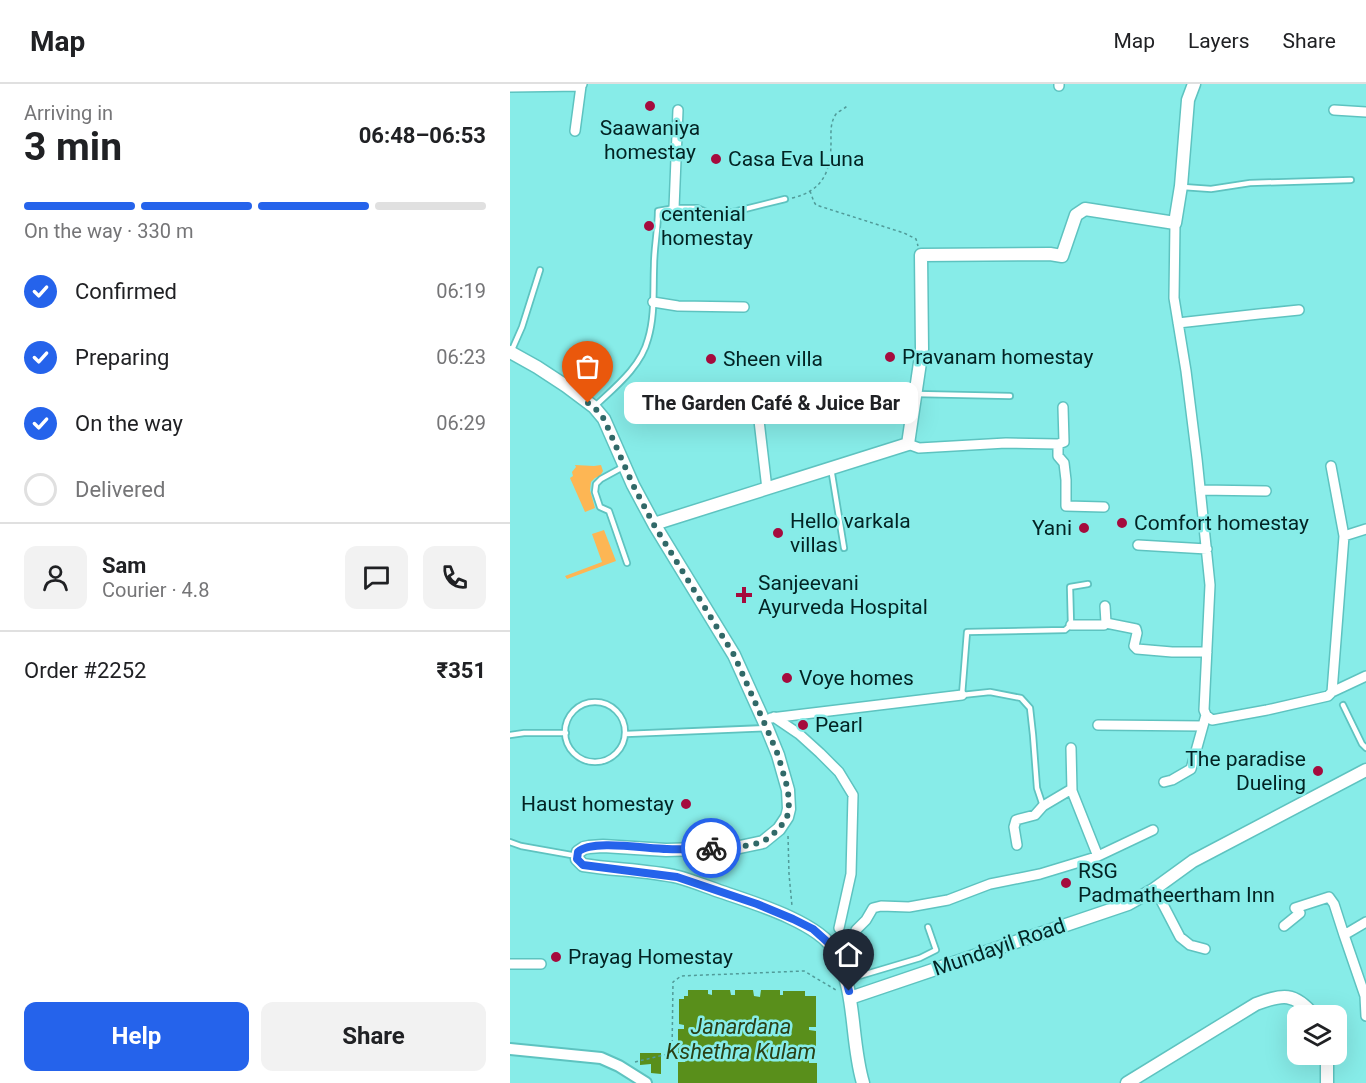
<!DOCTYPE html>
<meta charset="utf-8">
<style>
body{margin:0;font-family:Roboto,sans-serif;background:#f2f2f2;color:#202124;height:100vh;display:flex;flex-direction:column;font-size:22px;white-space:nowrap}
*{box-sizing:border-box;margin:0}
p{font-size:20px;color:#757577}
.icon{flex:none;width:33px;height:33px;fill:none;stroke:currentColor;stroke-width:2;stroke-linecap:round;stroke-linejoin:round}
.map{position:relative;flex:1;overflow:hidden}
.details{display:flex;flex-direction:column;background:#fff;width:510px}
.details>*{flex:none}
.fabs{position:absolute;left:777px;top:921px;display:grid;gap:12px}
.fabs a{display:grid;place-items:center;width:60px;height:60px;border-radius:12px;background:#fff;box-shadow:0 6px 24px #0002;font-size:30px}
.pin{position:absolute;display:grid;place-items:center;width:51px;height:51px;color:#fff;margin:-62px -26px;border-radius:50% 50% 50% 0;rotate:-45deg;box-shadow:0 0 6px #0007}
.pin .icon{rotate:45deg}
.courier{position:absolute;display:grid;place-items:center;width:60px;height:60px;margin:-30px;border:4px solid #2563eb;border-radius:50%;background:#fff;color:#222;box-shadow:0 2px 8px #0007}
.bubble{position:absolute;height:42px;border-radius:12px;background:#fff;box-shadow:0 6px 24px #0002;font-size:20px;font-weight:700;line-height:42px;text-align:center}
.headline em{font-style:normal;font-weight:700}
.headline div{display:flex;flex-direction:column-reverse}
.headline{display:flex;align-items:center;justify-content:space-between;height:102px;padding:0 24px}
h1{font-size:39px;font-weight:700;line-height:45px}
.bar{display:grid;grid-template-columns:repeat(4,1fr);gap:9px 6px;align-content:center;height:72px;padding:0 24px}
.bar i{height:8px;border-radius:4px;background:#e0e0e0}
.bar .current{background:#2563eb}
.bar p{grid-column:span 4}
.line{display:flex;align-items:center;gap:15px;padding:0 24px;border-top:2px solid #e0e0e0}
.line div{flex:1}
.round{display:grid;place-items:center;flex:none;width:63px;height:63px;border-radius:12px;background:#f2f2f2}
ol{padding:0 24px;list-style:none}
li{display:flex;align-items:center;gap:18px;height:66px}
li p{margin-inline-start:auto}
li .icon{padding:6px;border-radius:50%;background:#2563eb;color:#fff;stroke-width:4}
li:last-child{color:#757577}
li i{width:33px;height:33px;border:3px solid #e0e0e0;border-radius:50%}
.action{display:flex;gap:12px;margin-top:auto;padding:12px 24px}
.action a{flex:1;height:69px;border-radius:12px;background:#2563eb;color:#fff;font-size:24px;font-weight:700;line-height:69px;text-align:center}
.action a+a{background:#f2f2f2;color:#202124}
header{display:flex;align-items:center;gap:36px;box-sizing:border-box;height:84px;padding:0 30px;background:#fff;border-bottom:2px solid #e0e0e0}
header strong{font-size:28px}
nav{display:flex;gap:33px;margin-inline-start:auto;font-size:21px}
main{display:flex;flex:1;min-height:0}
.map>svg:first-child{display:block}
.green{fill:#fdb654}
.water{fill:#598f1b}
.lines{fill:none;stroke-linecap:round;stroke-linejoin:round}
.service-casing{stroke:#5ec3c0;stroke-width:8}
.minor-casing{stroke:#5ec3c0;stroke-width:12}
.tertiary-casing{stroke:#5ec3c0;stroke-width:14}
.secondary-casing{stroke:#5ec3c0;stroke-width:15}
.path{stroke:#519b99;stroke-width:1.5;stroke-dasharray:3 3;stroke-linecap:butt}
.service{stroke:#fff;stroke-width:4.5}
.minor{stroke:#fff;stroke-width:9}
.tertiary{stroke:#fff;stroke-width:10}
.secondary{stroke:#fff;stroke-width:12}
.done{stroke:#316968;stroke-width:6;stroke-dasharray:0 10.8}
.route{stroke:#2563eb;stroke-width:8}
.poi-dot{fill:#a50b3d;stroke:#87ece8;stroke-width:2}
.labels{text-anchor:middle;stroke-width:5;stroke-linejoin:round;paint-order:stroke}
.poi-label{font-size:21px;fill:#022323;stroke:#87ece8;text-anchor:start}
.street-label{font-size:21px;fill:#022323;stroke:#87ece8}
.water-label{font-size:22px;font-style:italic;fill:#2a4015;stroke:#87ece8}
</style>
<header>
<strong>Map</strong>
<nav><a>Map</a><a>Layers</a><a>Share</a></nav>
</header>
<main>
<section class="details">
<div class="headline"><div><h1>3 min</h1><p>Arriving in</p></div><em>06:48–06:53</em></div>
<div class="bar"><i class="current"></i><i class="current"></i><i class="current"></i><i></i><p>On the way · 330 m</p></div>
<ol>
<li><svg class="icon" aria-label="check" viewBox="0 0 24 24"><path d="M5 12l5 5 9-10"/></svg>Confirmed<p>06:19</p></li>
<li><svg class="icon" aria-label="check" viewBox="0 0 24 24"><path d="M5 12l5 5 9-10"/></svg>Preparing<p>06:23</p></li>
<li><svg class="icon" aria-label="check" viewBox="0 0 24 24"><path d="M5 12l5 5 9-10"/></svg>On the way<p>06:29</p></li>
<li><i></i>Delivered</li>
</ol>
<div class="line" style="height:108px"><a class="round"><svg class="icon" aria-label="person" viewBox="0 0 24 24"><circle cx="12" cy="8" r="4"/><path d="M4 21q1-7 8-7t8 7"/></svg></a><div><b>Sam</b><p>Courier · 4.8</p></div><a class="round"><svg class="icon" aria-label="chat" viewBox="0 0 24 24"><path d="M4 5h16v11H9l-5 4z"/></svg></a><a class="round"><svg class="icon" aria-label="phone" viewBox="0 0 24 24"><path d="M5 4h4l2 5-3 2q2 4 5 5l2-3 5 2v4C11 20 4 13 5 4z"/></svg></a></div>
<div class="line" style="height:78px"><div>Order #2252</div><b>₹351</b></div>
<div class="action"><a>Help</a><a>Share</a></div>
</section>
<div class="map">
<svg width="856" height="999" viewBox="0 0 856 999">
<rect width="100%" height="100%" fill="#87ece8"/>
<path class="green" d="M65,381l19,1 7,-1 2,6 -3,5 -5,2 -4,4 -1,8 5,18 -10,4 -15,-34 3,-2 -1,-4 4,-5z
M94,446l12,31 -49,18 -2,-3 37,-14 -10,-28z"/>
<path class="water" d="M178,906h20v4l4,1v-5h18l1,5h4v-5h18l1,6 6,1 1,-7h19v5h3v-4h22v5h11v31h-7v3l7,1v27h-7v5h8v20h-139v-21h7v-6l-7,-1v-26h6v-4l-5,-1v-25h5v-3h4z
M130,969h21v21l-10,-1v-9l-11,1z"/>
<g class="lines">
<defs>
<path id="service" d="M673,103l28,2 39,-6 101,-3
M1,268l11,-25 18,-57
M406,310l94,2
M84,323c20,-19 47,-40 54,-68 7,-23 5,-49 6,-73 0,-19 4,-36 4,-55l17,-3h22l14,6 18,-1 56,-14
M113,383l-22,12 -5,5 -1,8 5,15 9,4 18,52
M321,384l13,80
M55 648a30 30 0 1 1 60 0a30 30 0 1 1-60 0Z
M833,621l19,39 4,4
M116,650l141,-6
M0,651l14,-2h42
M533,722l-6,-18 -4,-53 -3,-27 -9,-10 -31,-6 -28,3 5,-63 98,-2 6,-5 -1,-38 18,-3
M0,758l11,4 56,10
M336,896l74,-22 16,-8 -8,-23"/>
<path id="minor" d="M549,0v2
M0,3l71,-1 1,-2
M824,26l32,2
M65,47l6,-45
M164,124l4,-98
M143,218l25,4 66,1
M668,239l81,-9 40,-4
M241,315l7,13 9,77
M398,360l11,4 87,-5 52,1 6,-2 -1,-35
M548,360v12l6,7 2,17v26l38,1
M821,382l13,70
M690,406l66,1
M628,461l69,4
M595,522l1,17 30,6 1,4 -3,13 3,3 35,3h35
M561,541h33l2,-2
M822,608l34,-16
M696,631l6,5 55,-10 61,-14 4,-4 12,-156 22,-7
M264,633l25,17 21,19 19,19 14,23 -2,79 -12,54
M261,634l191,-23
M588,641l105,1
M561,664l1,43
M654,698l8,-2 19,-11 15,-54 -2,-5 6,-125 -13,-126 -11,-88 -12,-73 1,-75
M586,773l57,-27
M645,805l25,48 10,8 15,4
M856,838l-22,13 21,61 1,20
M774,842l16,-13 -5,-5 34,-11 5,7 10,31
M346,846l10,-10 7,-12 8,-2 28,1 39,-7 42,-16 50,-10 56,-17 1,-3 -25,-63 -2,-1 -27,16 -8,9 -19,5 -2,7 3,18
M0,880h31"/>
<path id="tertiary" d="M0,965l91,9 18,8 27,17"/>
<path id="secondary" d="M0,268l27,15 29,19 28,21 10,12 29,66 21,39 80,131 33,73 11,27 10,35 1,19 -2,8 -8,12 -16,13 -28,6 -69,2 -63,-4 -14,1 -5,1 -6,4 -1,7 6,6c31,5 64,5 95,12 15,4 29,10 44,15 29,10 96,30 112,58 23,41 16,89 29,133
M144,440l254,-80 14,-95 -1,-94 129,-1 12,2 14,-41 9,-6 90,14 6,-37 7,-86 6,-16
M340,914l278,-94 25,-14 40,-29 173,-91
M817,970v29
M617,999l129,-79c26,-10 39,-12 58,12"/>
</defs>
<use href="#service" class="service-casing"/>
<use href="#minor" class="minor-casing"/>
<use href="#tertiary" class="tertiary-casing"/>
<use href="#secondary" class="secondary-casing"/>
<path class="path" d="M300,107l4,11 2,3 88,28 12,6 2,7
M282,114c31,-7 39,-27 39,-56 0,-10 -1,-19 5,-28 3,-3 8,-5 11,-8
M278,752l1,38 3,32
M125,978l37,-9 1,-71 8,-6 123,-5 32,19"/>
<use href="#service" class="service"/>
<use href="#minor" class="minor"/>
<use href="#tertiary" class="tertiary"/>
<use href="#secondary" class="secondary"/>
</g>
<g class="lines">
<path class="done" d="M78,319l6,4 10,12 29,66 21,40 80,130 33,74 11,26 10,35 1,19 -2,8 -8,12 -16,13 -28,6h-24"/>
<path class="route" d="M201,764c-15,1 -29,2 -44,1 -20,0 -75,-10 -89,3l-1,7 6,6 94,12 80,27 36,15 20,10 20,18 12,29 4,15"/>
</g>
<g class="poi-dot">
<circle cx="140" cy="22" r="6"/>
<circle cx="206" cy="75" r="6"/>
<circle cx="139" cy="142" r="6"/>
<circle cx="380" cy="273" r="6"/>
<circle cx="201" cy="275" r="6"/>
<circle cx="612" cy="439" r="6"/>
<circle cx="574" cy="444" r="6"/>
<circle cx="268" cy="449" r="6"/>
<path d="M231 502h6v6h6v6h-6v6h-6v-6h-6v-6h6z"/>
<circle cx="277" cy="594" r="6"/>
<circle cx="293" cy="641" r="6"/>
<circle cx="808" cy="687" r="6"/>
<circle cx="176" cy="720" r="6"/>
<circle cx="556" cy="799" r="6"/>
<circle cx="46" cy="873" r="6"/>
</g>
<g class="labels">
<g class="poi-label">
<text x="140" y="51" text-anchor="middle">Saawaniya<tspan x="140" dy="24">homestay</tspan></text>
<text x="218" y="82">Casa Eva Luna</text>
<text x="151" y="137">centenial<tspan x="151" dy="24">homestay</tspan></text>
<text x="392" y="280">Pravanam homestay</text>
<text x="213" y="282">Sheen villa</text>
<text x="280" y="444">Hello varkala<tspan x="280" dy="24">villas</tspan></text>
<text x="624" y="446">Comfort homestay</text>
<text x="562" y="451" text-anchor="end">Yani</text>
<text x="248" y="506">Sanjeevani<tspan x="248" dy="24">Ayurveda Hospital</tspan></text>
<text x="289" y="601">Voye homes</text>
<text x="305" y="648">Pearl</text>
<text x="796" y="682" text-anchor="end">The paradise<tspan x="796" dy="24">Dueling</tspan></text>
<text x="164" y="727" text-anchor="end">Haust homestay</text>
<text x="568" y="794">RSG<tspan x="568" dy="24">Padmatheertham Inn</tspan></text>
<text x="58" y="880">Prayag Homestay</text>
</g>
<g class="street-label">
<text transform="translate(489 863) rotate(-19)" y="7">Mundayil Road</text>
</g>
<g class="water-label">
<text x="231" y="950">Janardana<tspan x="231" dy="25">Kshethra Kulam</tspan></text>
</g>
</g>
</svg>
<div class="fabs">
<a><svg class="icon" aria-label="layers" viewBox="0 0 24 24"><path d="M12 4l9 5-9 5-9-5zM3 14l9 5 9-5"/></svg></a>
</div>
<div class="pin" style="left:78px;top:319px;background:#ea580c"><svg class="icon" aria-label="bag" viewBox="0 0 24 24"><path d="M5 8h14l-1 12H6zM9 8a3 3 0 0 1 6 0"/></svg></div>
<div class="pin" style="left:339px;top:907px;background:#1f2937"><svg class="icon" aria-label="home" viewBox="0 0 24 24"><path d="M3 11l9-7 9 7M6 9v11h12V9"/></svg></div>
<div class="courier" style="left:201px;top:764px"><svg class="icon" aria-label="bike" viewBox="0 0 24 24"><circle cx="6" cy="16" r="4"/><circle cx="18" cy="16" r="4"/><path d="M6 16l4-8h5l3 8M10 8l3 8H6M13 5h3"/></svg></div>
<div class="bubble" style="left:114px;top:298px;width:294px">The Garden Café &amp; Juice Bar</div>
</div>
</main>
